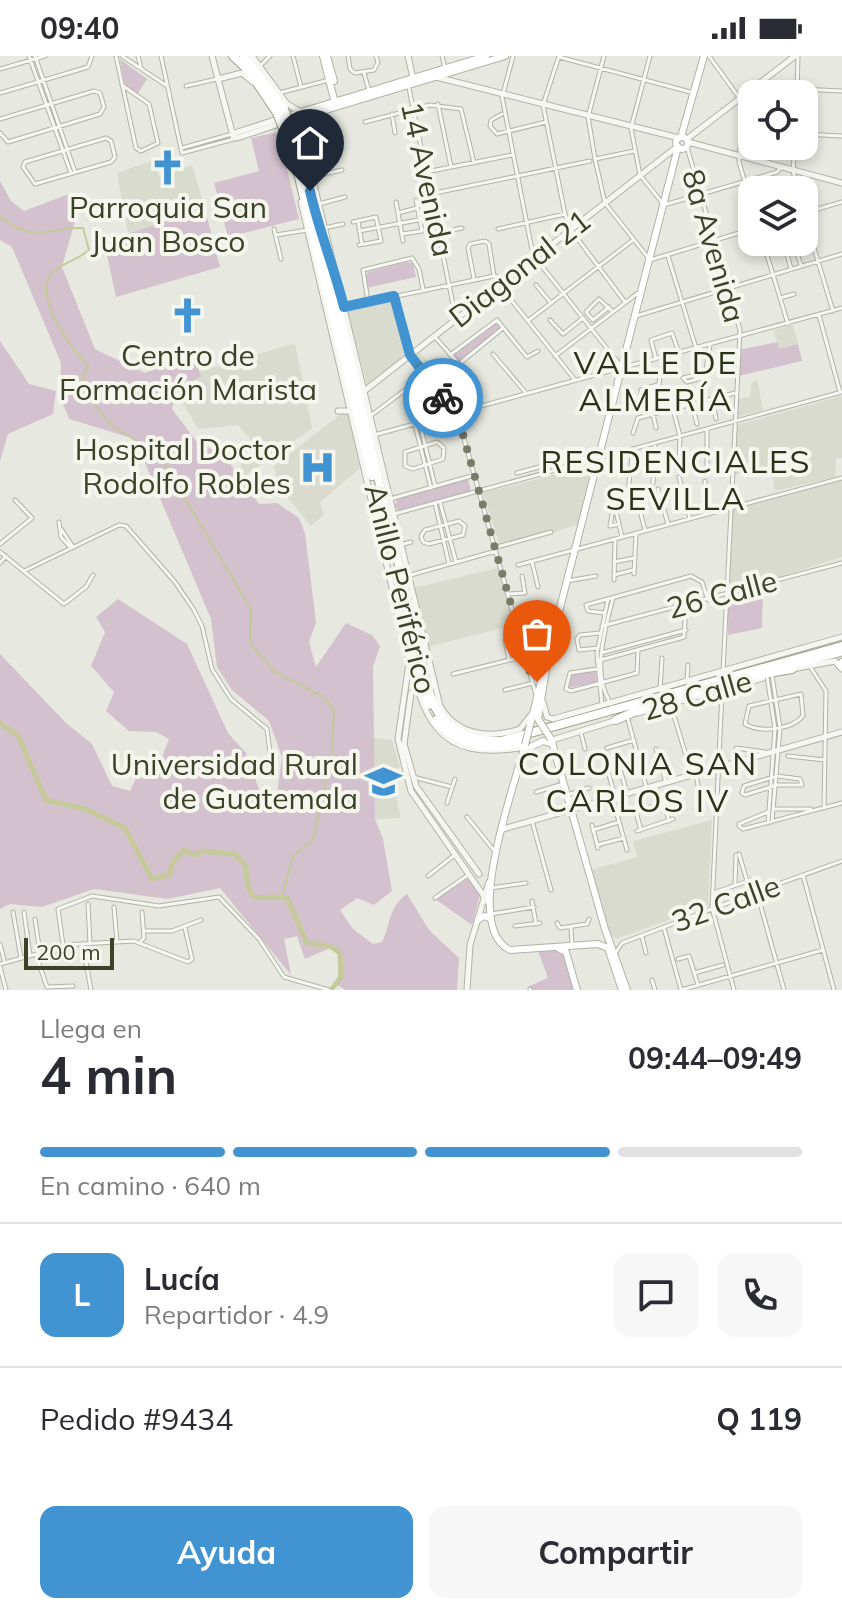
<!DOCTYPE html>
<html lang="es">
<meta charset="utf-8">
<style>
body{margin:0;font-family:Mulish,sans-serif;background:#f7f7f7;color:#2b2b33;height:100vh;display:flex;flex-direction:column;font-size:30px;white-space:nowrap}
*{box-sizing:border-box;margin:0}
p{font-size:26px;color:#7c7c81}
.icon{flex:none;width:44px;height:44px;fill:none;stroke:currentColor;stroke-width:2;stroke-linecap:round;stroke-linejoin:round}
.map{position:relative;height:934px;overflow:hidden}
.panel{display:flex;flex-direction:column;background:#fff;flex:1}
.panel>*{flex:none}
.tools{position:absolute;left:738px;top:24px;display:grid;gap:16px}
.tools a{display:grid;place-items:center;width:80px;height:80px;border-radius:16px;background:#fff;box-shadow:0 4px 12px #0003;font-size:40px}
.scale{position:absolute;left:24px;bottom:20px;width:90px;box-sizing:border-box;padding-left:8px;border:4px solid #3c4128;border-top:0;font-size:22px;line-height:28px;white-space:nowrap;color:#3c4128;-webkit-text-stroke:6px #f5f7ef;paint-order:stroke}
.pin{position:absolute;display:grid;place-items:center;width:68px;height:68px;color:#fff;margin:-82px -34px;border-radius:50% 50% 50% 0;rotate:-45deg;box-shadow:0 0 8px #0007}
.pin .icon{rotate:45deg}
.courier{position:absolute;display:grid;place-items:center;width:80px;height:80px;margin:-40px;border:6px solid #4293d1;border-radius:50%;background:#fff;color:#222;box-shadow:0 2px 10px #0007}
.head em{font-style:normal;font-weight:700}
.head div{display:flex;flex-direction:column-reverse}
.head{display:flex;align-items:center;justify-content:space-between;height:136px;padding:0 40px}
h1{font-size:52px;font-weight:700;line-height:60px}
.bar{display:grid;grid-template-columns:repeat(4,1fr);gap:12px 8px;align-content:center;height:96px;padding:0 40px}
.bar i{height:10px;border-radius:6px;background:#e1e1e2}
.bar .current{background:#4293d1}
.bar p{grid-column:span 4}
.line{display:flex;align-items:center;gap:20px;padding:0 40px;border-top:2px solid #e1e1e2}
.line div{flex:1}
.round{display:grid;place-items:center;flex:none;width:84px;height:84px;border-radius:16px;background:#f7f7f7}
.cta{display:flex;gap:16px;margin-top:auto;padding:16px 40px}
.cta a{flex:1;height:92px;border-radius:16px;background:#4293d1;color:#fff;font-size:32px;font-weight:700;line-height:92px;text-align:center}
.cta a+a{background:#f7f7f7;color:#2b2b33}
.status{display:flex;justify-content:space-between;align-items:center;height:56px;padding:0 40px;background:#fff;direction:ltr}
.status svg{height:22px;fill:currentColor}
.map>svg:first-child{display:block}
.built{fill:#d8dbce}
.green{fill:#d3c1cd}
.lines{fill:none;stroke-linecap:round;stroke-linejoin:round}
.stream{stroke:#c5ca9a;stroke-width:2}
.river{stroke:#c5ca9a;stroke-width:5}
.minor-casing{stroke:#b0b3a5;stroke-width:5}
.tertiary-casing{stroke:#b0b3a5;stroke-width:7}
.secondary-casing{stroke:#b0b3a5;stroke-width:8}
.primary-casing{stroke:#b1b59f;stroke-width:9}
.trunk-casing{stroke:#9ba087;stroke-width:10}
.minor{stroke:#f6f7f3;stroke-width:3}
.tertiary{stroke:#f6f7f3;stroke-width:5}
.secondary{stroke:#fff;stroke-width:6}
.primary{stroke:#fff;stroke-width:7}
.trunk{stroke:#fff;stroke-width:8}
.secondary-bridge-casing{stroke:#b0b3a5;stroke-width:8;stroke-linecap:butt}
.trunk-bridge-casing{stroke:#9ba087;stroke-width:10;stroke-linecap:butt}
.secondary-bridge{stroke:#fff;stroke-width:6}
.trunk-bridge{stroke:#fff;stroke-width:8}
.done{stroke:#787c68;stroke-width:8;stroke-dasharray:0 14.4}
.route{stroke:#4293d1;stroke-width:10}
.labels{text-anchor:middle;stroke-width:8;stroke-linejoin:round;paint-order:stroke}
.street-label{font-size:30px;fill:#3c4128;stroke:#f5f7ef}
.poi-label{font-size:30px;fill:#3c4128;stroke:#f5f7ef}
.neighbourhood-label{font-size:32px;letter-spacing:2px;fill:#2c321a;stroke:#f5f7ef}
</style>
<div class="status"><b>09:40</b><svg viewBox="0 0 49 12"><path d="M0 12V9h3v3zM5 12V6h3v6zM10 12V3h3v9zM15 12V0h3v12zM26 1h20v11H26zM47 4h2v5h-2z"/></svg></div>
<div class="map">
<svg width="842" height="934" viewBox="0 0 842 934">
<rect width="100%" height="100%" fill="#e7e9e0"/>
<path class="built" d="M155,104l4,16 33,-11 13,44 -77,24 -11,-60z
M393,244l15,57 -40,31 -21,-77z
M793,269l5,19 -20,5 -4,-19z
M295,287l17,85 -67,48 -5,-6 2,-10 10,-7 -2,-14 -12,-14 -40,4 -22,-38 19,-9 4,-10z
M420,297l14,16 7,-6 27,33 -13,11 -41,-49z
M757,324l6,30 -27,7 2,-18 12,-2 1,-14z
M842,340v62l-6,1 -1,18 -60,14 -5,-25 -38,10 4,-51z
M347,353l13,59 -40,34 4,13 -13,11 -32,-39 -5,-21z
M592,409l-13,59 -78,25 -18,-56z
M842,424v77l-113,36 3,-85z
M498,512l16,57 -87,22 -14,-59z
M373,682l19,2 8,27 -10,3 11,48 -26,1z
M712,764l-4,86 -92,33 -8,-8 -17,-61 46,-13 -4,-16z"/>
<path class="green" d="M120,3l27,20 -10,16 -12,-8z
M278,76l21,87 -71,18 -14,-54 45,-12 -8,-33z
M0,125l11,20 13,10 45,-17 6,27 -13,46 33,82 50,24 48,-18 8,21 -25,15 -4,18 25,33 27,13 35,49 18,-1 22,15 6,15 11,90 -7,19 7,25 30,-44 26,12 8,11 -7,21 2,152 8,20 9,52 -18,14 -17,-7 -17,12 13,19 20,15 9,-2c9,-18 6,-35 25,-48l22,36 30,28 -2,32h-111l-9,-5 3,-32 -5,-7 -30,13 -8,-23 -13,3 7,36 -71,-87 -52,11 -74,-10 -52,18 -32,-3 -10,5v-255l66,69 26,21 20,42 18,5 11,-24 21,-10 7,-18 -13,-7 -27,-1 -23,-20 8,-19 -23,-26 14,-34 -9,-15 22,-18 69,45 41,89 18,20 18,50 12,-2 6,-44 -13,-36 -37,-31 -15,-23 -6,-48 -76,-180 -66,-20 -9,-23 1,-33 -49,-116 -12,-7z
M205,153l15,58 -104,30 -12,-56z
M407,206l6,1 3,14 -50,11 -2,-10 4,-6z
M496,267l4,5 -41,33 -5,-6z
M0,285l29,43 27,7 -3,23 -45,20 -8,27z
M777,286l2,7 19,-5 4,17 -64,15 1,-26z
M423,321l24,31 -23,10 -20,-27z
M468,423l3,11 -3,2 -68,21 -5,-7 2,-7z
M763,532l-1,40 -34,7v-38z
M596,615l1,11 -29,6 3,-14z
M469,822l11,17 -8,30 -37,-26z
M538,895h26l11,39h-45l-1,-4 19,-8z"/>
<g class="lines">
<path class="stream" d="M0,160c38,30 43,11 83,12l6,22c-11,10 -28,13 -37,23 -20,23 20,77 36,93l-8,20 32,40 41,25 12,14 86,144 -1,35 25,28 47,24 12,13 -2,46 -19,85 -20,16 -11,41"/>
<path class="river" d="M0,667l18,13 28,64 39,9 40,19 27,51 17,-4 4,-13 11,-12 12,5 6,-4 33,3 11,12c2,45 11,27 41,32l20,45 23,3 10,7 1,24 -10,13"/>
<defs>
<path id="minor" d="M29,0l42,117
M35,0l40,116
M116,0l20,92 5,3 17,-8 -9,-39 -27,-19
M122,0l45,30
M138,0l3,12
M161,0l21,97 52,-14
M293,0l8,31
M348,0l2,13 5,4 19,-3 4,-8 -2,-6
M442,0l3,12
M559,0l-16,49 22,109 6,16 54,72
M604,0l-16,61 7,42 10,44 45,57 102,-31
M650,0l-19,72 9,47 24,30 113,-33 4,-5
M709,0l34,47 -4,59 13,44
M559,1l135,36
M260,10l10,-10
M0,13l45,-13
M364,17l5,18
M186,30l31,-7
M755,31l87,4
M409,32l47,231
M0,37l88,-26 4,-11
M279,37l50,-13
M503,38l10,-38
M797,38l1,-38
M502,41l31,158 87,110
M438,48l13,63
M323,55l11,48
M392,58l3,19
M502,58l-11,6 -1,6 7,8 49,-12
M0,63l94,-28 6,2 4,14 -4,7 -92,28 -8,-9
M365,66l65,-17 31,4 13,54
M741,76h11
M804,78l38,2
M106,82l5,3 4,16 -4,5 -76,22 -12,-17 2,-5z
M795,90l-2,25 5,19
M687,91l53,183 -17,342
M182,92l50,-14
M595,103l39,-8
M426,116l86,-17
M312,121l30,-7
M430,138l160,-33
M396,146l7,39
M319,148l26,-7
M398,157l19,-5
M804,157l38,-11
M804,159l29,96
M358,165l4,23
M353,166l23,-5 5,24 -22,4
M324,172l19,-4
M274,173l7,30
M498,173l67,-15
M359,175l75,-14
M438,177l24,-5
M402,178l20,-3 -6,-31
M276,179l31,-5
M763,186l25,82
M668,200l28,92
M791,213l-4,-15 9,-3 5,14
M474,223l-6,-31 2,-4 15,-3 4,3 5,32 7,8
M502,227l8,13
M536,229l15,18
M500,230l75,94
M394,240l16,59 48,62 78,278
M780,242l14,-4
M368,245l-5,-31 49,-12 7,11 4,20
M344,251l150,-31 15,2
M609,251l-16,13 -7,-8 13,-13 14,13
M819,259l21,77
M636,260l206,-62
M529,264l104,-80
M550,264l13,14 20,-16
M434,280l25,28 44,-36
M493,298l33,39
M450,299l47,-35 30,37 11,-6
M555,300l83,-63
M656,303l-5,-19 21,-7 7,20
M707,316l-24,6 4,4 18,-5 5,-32
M641,338l17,-4 5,-33
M641,338v-4l16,-5
M712,343l4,20
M692,348l5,20
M673,353l7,27 -1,33
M653,358l3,14
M369,361l56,-42
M420,368l15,62
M415,369l16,63
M633,377l5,-15 97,-25
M374,379l468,-127
M437,386l7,6 -1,11 -30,10 -8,-3v-14z
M707,409v-36
M517,417l26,-7 3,7
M679,421l11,42
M705,425v32
M653,427l2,-40
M658,433l10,35
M628,435l5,-42
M390,443l85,-24
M637,443l8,31
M440,446l16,60
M435,447l14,61
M614,447l8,34
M614,448l-4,22 9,-2
M394,458l448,-122
M459,465l6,5 -2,9 -34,9 -6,-2 -2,-6 4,-6z
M59,466l2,15 10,11
M61,473l12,18
M0,488l32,-26 -17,-18
M400,489l11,-3
M497,491l54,-15
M0,496l64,52 22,-17 7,-12
M532,506l6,25
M614,506l20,-4
M0,507l6,-7
M518,509l324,-87
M24,515l95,-46 7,1 49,56 19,28 8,16 10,43 19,30 36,30 3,24
M634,518l2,-40
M614,519l19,-5
M407,520l89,-25
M614,524l1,-40
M567,525l29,-5
M509,538l16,-1 -3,-17
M605,557l-17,-2 -2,-6 105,-29 11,6 6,18
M602,570l240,-63
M505,584l4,20
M598,592l-19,2 -2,-11 3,-4 20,-2
M601,597l85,-23
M597,605l87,-24 2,-32
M809,609l17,26 -2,116
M597,613l-27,4 -4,16 5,2 66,-18 1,-23
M453,618l73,-18
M772,619l8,53 -8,94
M767,620l8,53 -7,94
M687,625l1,-16
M505,634l28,-7
M660,634l2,-32
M722,636l-10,216 22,82
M801,638l2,22c-12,14 -43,17 -58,8l4,-18z
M611,648c-20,-30 -6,-74 2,-106
M602,649l-5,-52 11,-54
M671,650l21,69
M627,660l19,70
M581,677l4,16
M607,692l27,-8
M656,693l10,33
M788,700l37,4
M617,703l10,34
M735,707l1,-15 29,4
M607,711l8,30
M696,719l3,16
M777,720l23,3 2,6h-25l-32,10 -3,-2 2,-7z
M413,721l39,10
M655,729l5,19
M536,736l27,-8
M567,739l22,-7
M613,744l14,50
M447,747l8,-24
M774,753h37
M636,756l5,18
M632,757l32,-10 5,18
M467,761l29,36
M532,765l19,69
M739,768l29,-12
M592,769l6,23
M739,770l4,3 99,-26
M593,774l26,-8
M637,775l36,-12
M597,789l27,-7
M739,798l8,27
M803,819l31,115
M428,820l28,-22
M735,829l1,-30
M491,832l35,-5
M713,837l38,-13
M758,840l26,94
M435,842l33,-23
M532,845l4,23
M88,848l2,40
M114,851l3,35
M13,856l8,46
M24,856l6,44
M491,858l43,-7
M557,867l3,5 27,-4 2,-5
M515,870l25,-3
M571,870l1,20
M664,872l17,62
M144,875h28l29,-11
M642,881l4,16
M139,887l5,-5 -2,-26
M0,888l4,16
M63,889l-5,-36 34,-13 67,10 60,-9 40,42 25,38 45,13
M63,889l71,-4 54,21 4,-3 -7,-31
M83,889l8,45
M616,896l6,-9 132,-50 4,3 1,-5 83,-30
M58,898l5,-9
M36,899l11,32 26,-1
M678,903l11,-3 9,29
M0,908l40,-11 -5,-34
M0,911l6,23
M694,917l29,-8
M652,924l3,10
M530,933v1
M681,934l142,-40"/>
<path id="tertiary" d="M212,0l21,80 4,2 45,-15
M252,0l35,48 14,8
M408,0l5,22
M436,21l243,61
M218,23l24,-6 11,9
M292,64l4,-1 13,45 131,542c17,30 50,33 80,23l11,-14
M232,78l67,-22
M687,83l108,-83
M688,86l154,41
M301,146l98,415
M363,336l315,-246
M338,355h13
M402,571c19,75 22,139 122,120
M409,607l-11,76 13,52 77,111
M792,613l43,-8 7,8
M417,634l-6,3 -7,51 12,42 63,88
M543,646l4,15 6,2 289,-82
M638,657l125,-35
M552,684l65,-20
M503,773l339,-97
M467,934l3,-45 19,-63"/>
<path id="secondary" d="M323,0l12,47
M327,0l7,25
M301,56l185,-56
M296,63l209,-63
M681,81l23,-81
M676 87a6 6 0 1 1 12 0a6 6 0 1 1-12 0Z
M538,663l9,-56
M530,669l148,-578
M551,683l54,190 22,61
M525,689c-10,40 -64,182 -15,205l88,-6 10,4 14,42
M524,694l19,-9 10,3
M478,864l6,-4 7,2
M558,892l8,4 11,38"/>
<path id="primary" d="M786,611l56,-15"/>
<path id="trunk" d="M233,0l16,15 28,42
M244,0l40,53
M291,70l15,48 124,521c11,33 37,47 71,46l341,-95
M283,72l16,49 73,299
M399,559l11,20
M413,593l15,56
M840,609l2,-2
M634,653l123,-34 35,-6
M436,664c24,29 56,31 89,21
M616,664l25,-11"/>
</defs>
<use href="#minor" class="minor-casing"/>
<use href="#tertiary" class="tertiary-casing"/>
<use href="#secondary" class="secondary-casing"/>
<use href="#primary" class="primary-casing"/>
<use href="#trunk" class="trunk-casing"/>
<use href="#minor" class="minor"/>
<use href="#tertiary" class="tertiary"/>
<use href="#secondary" class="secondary"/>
<use href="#primary" class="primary"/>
<use href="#trunk" class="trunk"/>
<defs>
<path id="secondary-bridge" d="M538,663l13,20
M525,689l5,-20"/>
<path id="trunk-bridge" d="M284,53l7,17
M277,57l6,15"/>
</defs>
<use href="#secondary-bridge" class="secondary-bridge-casing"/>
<use href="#trunk-bridge" class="trunk-bridge-casing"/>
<use href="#secondary-bridge" class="secondary-bridge"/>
<use href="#trunk-bridge" class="trunk-bridge"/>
</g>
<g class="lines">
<path class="done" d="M443,342l15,19 74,262 5,3"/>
<path class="route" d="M310,135c9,40 24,76 34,116l50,-11 16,59 33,43"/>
</g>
<defs>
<symbol id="church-bare" viewBox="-9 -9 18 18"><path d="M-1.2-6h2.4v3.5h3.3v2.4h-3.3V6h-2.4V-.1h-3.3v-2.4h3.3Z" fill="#4293d1" stroke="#f5f7ef" stroke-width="2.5" paint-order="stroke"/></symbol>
<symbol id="hospital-bare" viewBox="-9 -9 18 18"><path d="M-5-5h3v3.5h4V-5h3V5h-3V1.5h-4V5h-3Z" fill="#4293d1" stroke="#f5f7ef" stroke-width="2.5" paint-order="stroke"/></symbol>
<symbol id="university-bare" viewBox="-9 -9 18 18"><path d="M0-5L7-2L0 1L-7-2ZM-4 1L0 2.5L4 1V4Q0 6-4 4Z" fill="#4293d1" stroke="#f5f7ef" stroke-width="2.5" paint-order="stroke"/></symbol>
</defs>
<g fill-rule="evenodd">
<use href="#church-bare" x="142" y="86" width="51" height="51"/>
<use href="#church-bare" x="162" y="234" width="51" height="51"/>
<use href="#hospital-bare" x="292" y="386" width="51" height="51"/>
<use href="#university-bare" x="358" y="700" width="51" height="51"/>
</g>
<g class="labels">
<g class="street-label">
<text transform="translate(427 123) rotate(78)" y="10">14 Avenida</text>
<text transform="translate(713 190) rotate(74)" y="10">8a Avenida</text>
<text transform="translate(520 213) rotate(-38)" y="10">Diagonal 21</text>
<text transform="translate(400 533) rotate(76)" y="10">Anillo Periférico</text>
<text transform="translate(722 539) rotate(-15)" y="10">26 Calle</text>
<text transform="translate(697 640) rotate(-16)" y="10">28 Calle</text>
<text transform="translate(726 848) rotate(-20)" y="10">32 Calle</text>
</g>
<g class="poi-label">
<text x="168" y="162">Parroquia San<tspan x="168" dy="34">Juan Bosco</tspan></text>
<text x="188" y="310">Centro de<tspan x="188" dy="34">Formación Marista</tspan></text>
<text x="291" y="404" text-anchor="end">Hospital Doctor<tspan x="291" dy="34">Rodolfo Robles</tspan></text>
<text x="358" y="719" text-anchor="end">Universidad Rural<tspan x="358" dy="34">de Guatemala</tspan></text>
</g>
<g class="neighbourhood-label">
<text x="656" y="318">VALLE DE<tspan x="656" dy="37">ALMERÍA</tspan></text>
<text x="676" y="417">RESIDENCIALES<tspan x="676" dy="37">SEVILLA</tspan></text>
<text x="638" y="719">COLONIA SAN<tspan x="638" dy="37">CARLOS IV</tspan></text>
</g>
</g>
</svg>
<div class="tools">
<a><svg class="icon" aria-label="locate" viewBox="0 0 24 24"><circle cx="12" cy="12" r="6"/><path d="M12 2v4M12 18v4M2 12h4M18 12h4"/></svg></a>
<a><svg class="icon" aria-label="layers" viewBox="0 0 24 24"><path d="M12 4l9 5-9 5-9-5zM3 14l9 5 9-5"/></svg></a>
</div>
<div class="scale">200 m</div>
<div class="pin" style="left:537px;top:626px;background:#ea580c"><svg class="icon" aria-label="bag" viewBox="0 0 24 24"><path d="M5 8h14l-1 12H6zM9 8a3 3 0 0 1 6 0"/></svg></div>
<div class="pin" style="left:310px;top:135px;background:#1f2937"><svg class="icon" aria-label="home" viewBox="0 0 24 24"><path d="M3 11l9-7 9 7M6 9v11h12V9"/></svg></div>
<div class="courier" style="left:443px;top:342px"><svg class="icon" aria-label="bike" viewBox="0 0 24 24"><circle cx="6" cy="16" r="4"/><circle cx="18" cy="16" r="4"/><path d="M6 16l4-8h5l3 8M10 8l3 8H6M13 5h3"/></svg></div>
</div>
<section class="panel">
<div class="head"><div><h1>4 min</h1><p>Llega en</p></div><em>09:44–09:49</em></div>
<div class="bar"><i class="current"></i><i class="current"></i><i class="current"></i><i></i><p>En camino · 640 m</p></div>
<div class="line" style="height:144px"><b class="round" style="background:#4293d1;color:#fff">L</b><div><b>Lucía</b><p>Repartidor · 4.9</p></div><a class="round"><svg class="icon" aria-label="chat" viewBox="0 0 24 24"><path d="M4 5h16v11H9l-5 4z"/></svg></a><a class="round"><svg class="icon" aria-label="phone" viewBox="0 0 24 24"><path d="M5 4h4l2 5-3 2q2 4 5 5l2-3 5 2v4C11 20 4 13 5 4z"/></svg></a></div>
<div class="line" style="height:104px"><div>Pedido #9434</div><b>Q 119</b></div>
<div class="cta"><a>Ayuda</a><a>Compartir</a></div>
</section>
